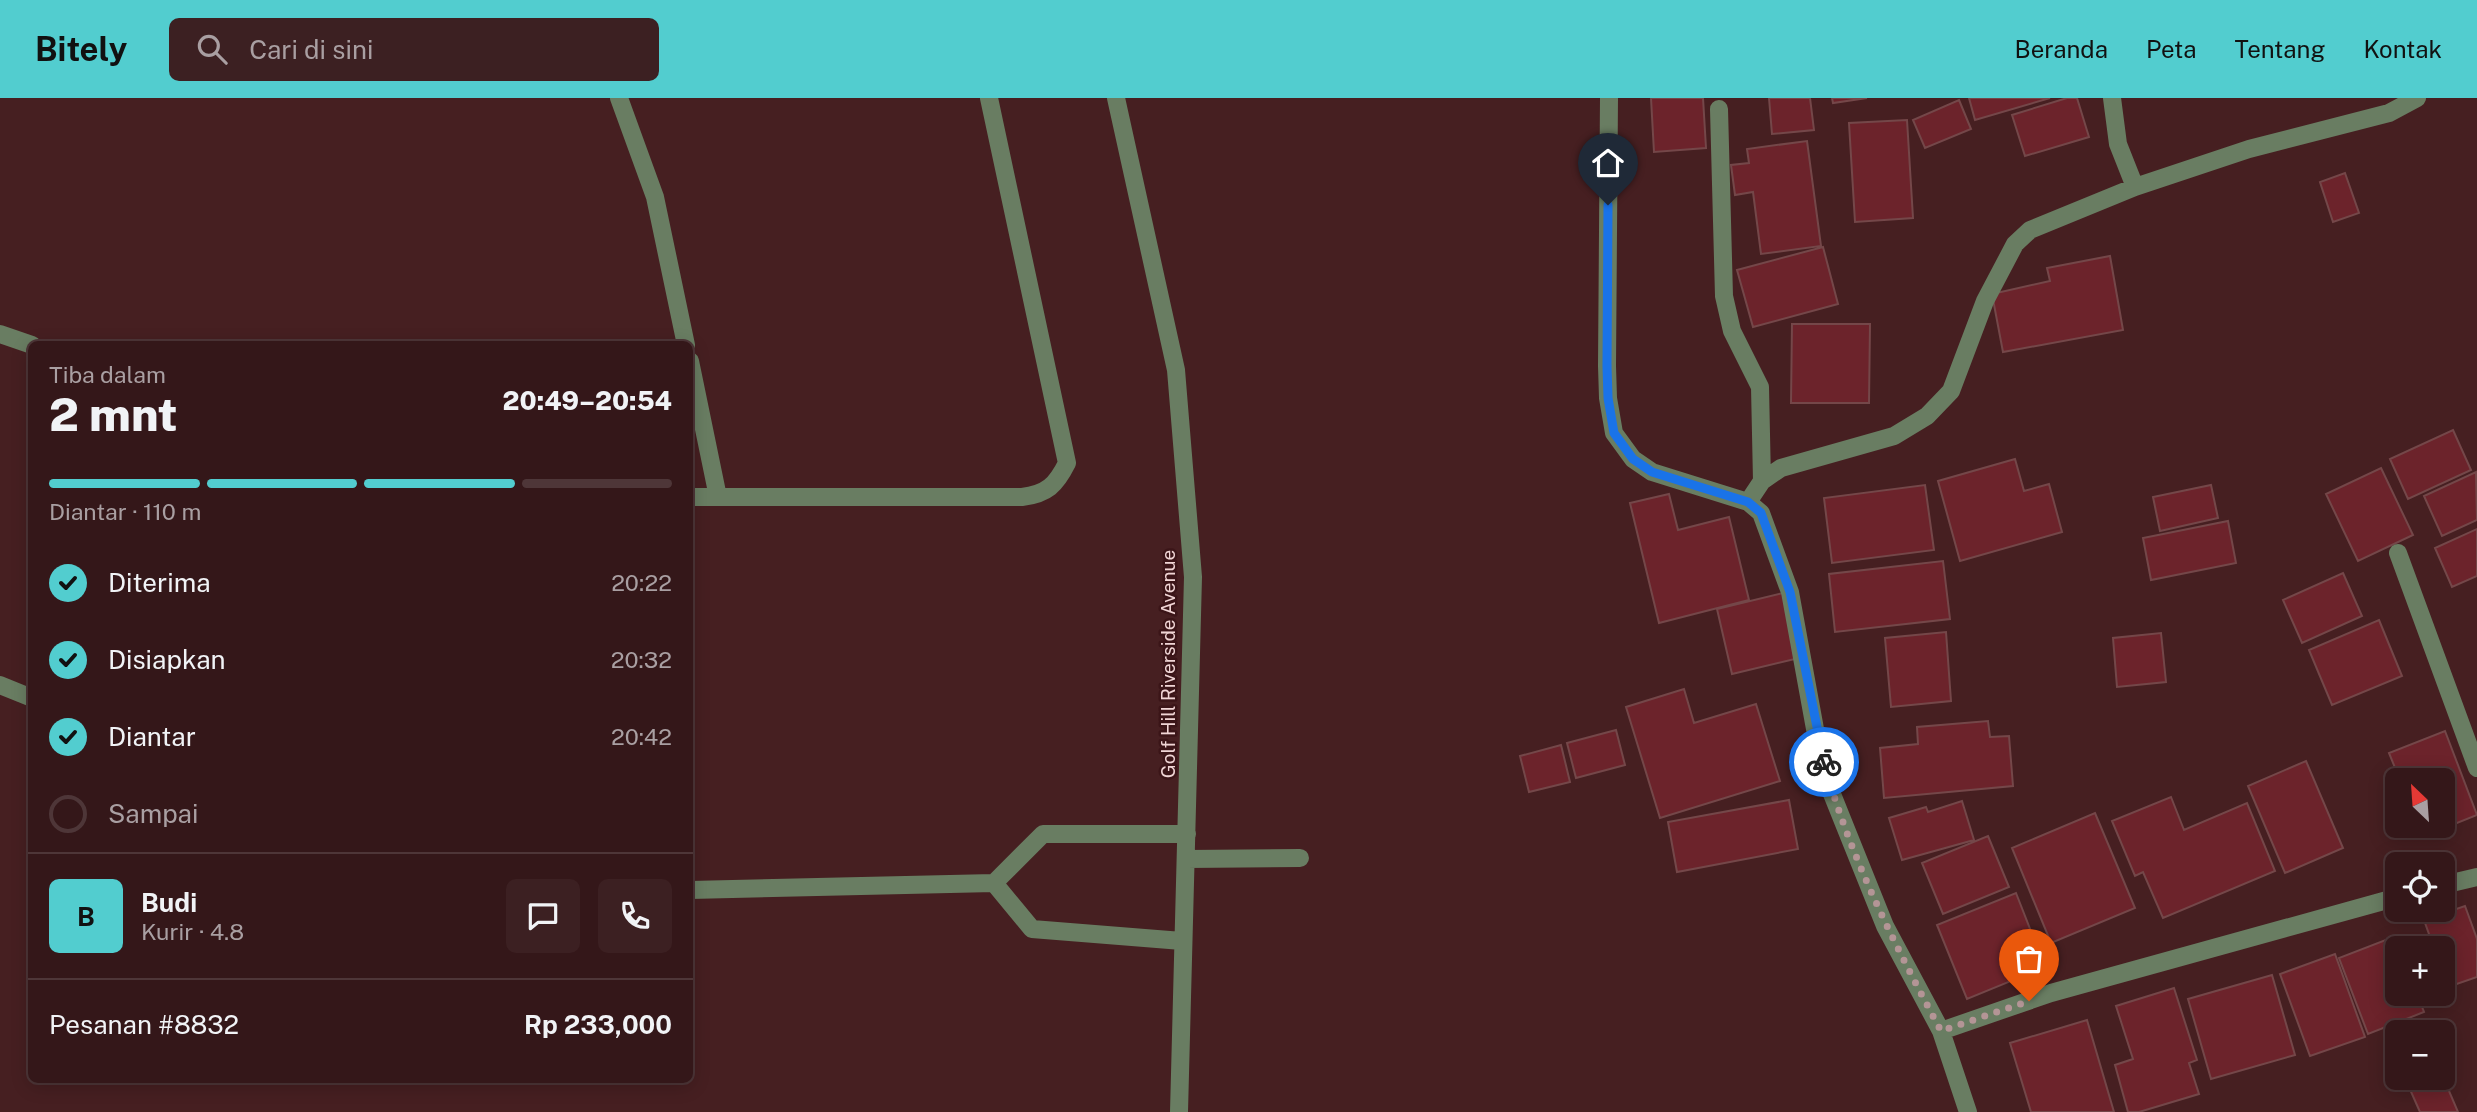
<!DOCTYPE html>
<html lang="id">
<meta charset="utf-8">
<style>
body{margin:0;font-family:"Public Sans",sans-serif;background:#3c2022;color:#f1f3f6;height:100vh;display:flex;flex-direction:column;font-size:26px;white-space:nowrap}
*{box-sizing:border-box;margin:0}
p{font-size:23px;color:#a99fa2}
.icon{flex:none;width:38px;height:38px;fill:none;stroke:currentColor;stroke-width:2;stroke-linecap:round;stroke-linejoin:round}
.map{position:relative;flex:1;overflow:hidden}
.side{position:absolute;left:28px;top:243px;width:665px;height:742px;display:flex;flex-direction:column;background:#341719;border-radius:10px;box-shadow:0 4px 18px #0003,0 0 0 2px #4e3638}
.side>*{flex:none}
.needle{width:46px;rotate:335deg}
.controls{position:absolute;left:2385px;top:670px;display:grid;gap:14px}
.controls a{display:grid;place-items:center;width:70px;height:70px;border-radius:10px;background:#341719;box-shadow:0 4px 18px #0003,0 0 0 2px #4e3638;font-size:35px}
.pin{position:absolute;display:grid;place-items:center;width:60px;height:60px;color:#fff;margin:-72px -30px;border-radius:50% 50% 50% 0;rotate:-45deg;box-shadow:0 0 7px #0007}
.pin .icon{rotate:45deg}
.courier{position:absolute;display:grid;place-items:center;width:70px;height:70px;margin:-35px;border:5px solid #1a73e8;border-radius:50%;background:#fff;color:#222;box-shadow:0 2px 9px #0007}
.summary em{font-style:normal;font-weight:800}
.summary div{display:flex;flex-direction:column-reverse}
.summary{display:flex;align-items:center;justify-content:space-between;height:119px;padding:0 21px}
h1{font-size:46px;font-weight:800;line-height:52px}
.bar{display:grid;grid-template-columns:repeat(4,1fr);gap:10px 7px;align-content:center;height:84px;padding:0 21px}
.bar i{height:9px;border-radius:5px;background:#4e3638}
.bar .current{background:#52cdcf}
.bar p{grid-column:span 4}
.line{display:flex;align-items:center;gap:18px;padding:0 21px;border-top:2px solid #4e3638}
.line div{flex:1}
.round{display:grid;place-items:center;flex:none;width:74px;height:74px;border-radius:10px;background:#3c2022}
ol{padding:0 21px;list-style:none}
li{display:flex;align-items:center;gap:21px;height:77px}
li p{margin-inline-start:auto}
li .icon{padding:7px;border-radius:50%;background:#52cdcf;color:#111;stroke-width:4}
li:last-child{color:#a99fa2}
li i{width:38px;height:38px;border:4px solid #4e3638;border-radius:50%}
header{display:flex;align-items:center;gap:42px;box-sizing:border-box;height:98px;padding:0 35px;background:#52cdcf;color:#111}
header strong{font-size:33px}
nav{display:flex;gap:38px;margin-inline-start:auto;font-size:24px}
.search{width:490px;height:63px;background:#3c2022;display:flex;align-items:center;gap:18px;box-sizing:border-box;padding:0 24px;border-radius:10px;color:#a99fa2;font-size:26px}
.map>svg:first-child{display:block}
.building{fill:#6c232b;stroke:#744749;stroke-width:2}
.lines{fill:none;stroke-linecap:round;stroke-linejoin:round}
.minor{stroke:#697d62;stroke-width:18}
.done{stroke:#b49596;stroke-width:7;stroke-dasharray:0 12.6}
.route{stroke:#1a73e8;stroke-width:9}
.labels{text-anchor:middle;stroke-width:5;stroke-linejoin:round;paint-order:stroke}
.street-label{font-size:19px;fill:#f0d5d5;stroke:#3b1518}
</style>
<header>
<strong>Bitely</strong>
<div class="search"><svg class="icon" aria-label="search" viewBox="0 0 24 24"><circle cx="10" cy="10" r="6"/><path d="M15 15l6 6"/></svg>Cari di sini</div>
<nav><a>Beranda</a><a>Peta</a><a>Tentang</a><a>Kontak</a></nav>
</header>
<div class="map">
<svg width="2477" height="1014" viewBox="0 0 2477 1014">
<rect width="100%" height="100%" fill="#461f21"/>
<path class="building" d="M1651,0h52l3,50 -52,4z
M1769,0h41l4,32 -42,4z
M1832,0h35l-34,5z
M1969,0h81l-75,22z
M2067,0h10l12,39 -64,19 -13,-41z
M1959,2l12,29 -46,19 -12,-28z
M1907,22l6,98 -58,4 -6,-99z
M1807,43l14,105 -60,8 -8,-62 -18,3 -4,-30 18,-2 -2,-14z
M2345,75l14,40 -26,9 -13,-40z
M1823,149l15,57 -85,23 -16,-57z
M2110,158l13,74 -120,22 -11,-58 58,-13 -3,-13z
M1792,226h78l-1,79h-78z
M2453,332l18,40 -63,29 -18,-40z
M2015,361l9,32 25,-7 13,48 -102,29 -22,-80z
M2381,370l32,67 -55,26 -32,-67z
M2476,374l1,48 -35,16 -18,-40z
M1925,387l9,65 -102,13 -8,-65z
M2211,387l7,33 -58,13 -7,-34z
M1669,396l9,36 51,-13 20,83 -90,23 -29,-120z
M2228,423l8,42 -85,17 -8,-42z
M2477,431v47l-25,11 -17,-39z
M1943,463l7,58 -115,13 -6,-58z
M2343,475l19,43 -60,27 -19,-43z
M1783,495l16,65 -67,16 -15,-65z
M2379,522l23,56 -70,29 -23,-55z
M1946,534l5,69 -60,6 -6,-69z
M2161,535l5,49 -49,5 -4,-49z
M1684,591l10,34 62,-19 24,77 -120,37 -34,-111z
M1988,623l2,16 19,-1 4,50 -129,12 -4,-50 38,-4 -1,-17z
M1616,632l9,35 -49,13 -9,-35z
M2445,633l32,84 -55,22 -5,-11h26v-46h-43l-11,-27z
M1561,647l9,37 -41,10 -9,-36z
M2306,663l37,87 -58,25 -37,-87z
M2171,699l13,33 63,-27 28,68 -112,47 -20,-46 -8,4 -23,-55z
M1789,702l9,49 -121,23 -9,-50z
M1962,703l12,39 -72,20 -13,-42 37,-11 2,5z
M2095,715l40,95 -84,35 -39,-95z
M1988,738l21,51 -66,27 -21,-51z
M2016,795l29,74 -78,32 -30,-74z
M2465,808l12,33v38l-29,10 -5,-13v-26h-9l-10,-28z
M2396,838l4,12h-2v46h19l7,18 -56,22 -29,-76z
M2335,856l30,83 -55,19 -30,-82z
M2272,877l23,80 -84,24 -23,-80z
M2174,890l23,72 -8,3 10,31 -60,18h-11l-13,-47 18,-6 -17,-53z
M2087,922l27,92h-83l-21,-69z
M2443,979l15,35h-38l-12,-27 15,-7z"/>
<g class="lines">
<path class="minor" d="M619,0l36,99 31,148
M1116,0l60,272 17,207 -14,535
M1609,0l-2,268 1,32 6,35 19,26 19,13 96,30 13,11 29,79 25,137 17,65 53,132 56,105 27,81
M2112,0l6,46 17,43
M1719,11l5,187 8,35 28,56 2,94
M0,236l32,11
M690,263l28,136
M690,399h332c25,-3 34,-12 45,-34l-78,-365
M1748,404l14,-21 19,-13 113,-32 33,-20 24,-25 34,-90 30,-57 15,-14 105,-43 114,-38 140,-36 28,-15
M2398,455l79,215
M0,587l32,13
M1186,761l114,-1
M994,785l38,46 150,12
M2443,787l34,-8
M690,792l304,-7 49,-49h144
M1941,933l110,-38 347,-96"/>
</g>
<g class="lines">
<path class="done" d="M1824,664c26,96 71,183 117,269l88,-30"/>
<path class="route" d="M1608,107l-1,161 1,32 6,35 19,26 19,13 96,30 13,11 29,79 34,170"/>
</g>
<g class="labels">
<g class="street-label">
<text transform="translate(1168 566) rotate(-90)" y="7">Golf Hill Riverside Avenue</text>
</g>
</g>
</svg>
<div class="controls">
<a><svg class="needle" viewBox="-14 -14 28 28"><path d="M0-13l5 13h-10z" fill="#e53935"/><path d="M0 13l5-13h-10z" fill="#a99fa2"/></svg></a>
<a><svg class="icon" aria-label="locate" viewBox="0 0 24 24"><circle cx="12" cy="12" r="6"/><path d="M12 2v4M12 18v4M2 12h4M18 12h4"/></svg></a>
<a>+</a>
<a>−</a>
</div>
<div class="pin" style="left:2029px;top:903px;background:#ea580c"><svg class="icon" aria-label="bag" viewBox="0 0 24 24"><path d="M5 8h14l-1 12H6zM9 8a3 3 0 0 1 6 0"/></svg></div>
<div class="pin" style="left:1608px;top:107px;background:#1f2937"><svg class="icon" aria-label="home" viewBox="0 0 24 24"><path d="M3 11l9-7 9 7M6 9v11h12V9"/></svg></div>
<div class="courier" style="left:1824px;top:664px"><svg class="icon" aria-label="bike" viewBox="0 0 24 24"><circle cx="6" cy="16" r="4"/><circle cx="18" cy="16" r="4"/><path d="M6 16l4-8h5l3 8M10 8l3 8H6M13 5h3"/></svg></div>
<section class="side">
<div class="summary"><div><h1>2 mnt</h1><p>Tiba dalam</p></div><em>20:49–20:54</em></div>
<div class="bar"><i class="current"></i><i class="current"></i><i class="current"></i><i></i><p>Diantar · 110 m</p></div>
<ol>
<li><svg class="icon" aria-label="check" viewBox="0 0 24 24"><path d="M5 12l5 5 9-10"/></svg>Diterima<p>20:22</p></li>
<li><svg class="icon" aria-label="check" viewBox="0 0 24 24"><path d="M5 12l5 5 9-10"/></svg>Disiapkan<p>20:32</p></li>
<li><svg class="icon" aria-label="check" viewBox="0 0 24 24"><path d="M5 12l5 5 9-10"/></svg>Diantar<p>20:42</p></li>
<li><i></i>Sampai</li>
</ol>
<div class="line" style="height:126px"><b class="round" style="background:#52cdcf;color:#111">B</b><div><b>Budi</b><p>Kurir · 4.8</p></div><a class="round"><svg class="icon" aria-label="chat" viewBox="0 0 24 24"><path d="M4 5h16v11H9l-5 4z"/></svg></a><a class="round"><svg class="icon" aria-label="phone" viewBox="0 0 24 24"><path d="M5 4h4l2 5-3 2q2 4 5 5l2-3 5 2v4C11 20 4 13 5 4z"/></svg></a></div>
<div class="line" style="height:91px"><div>Pesanan #8832</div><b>Rp 233,000</b></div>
</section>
</div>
